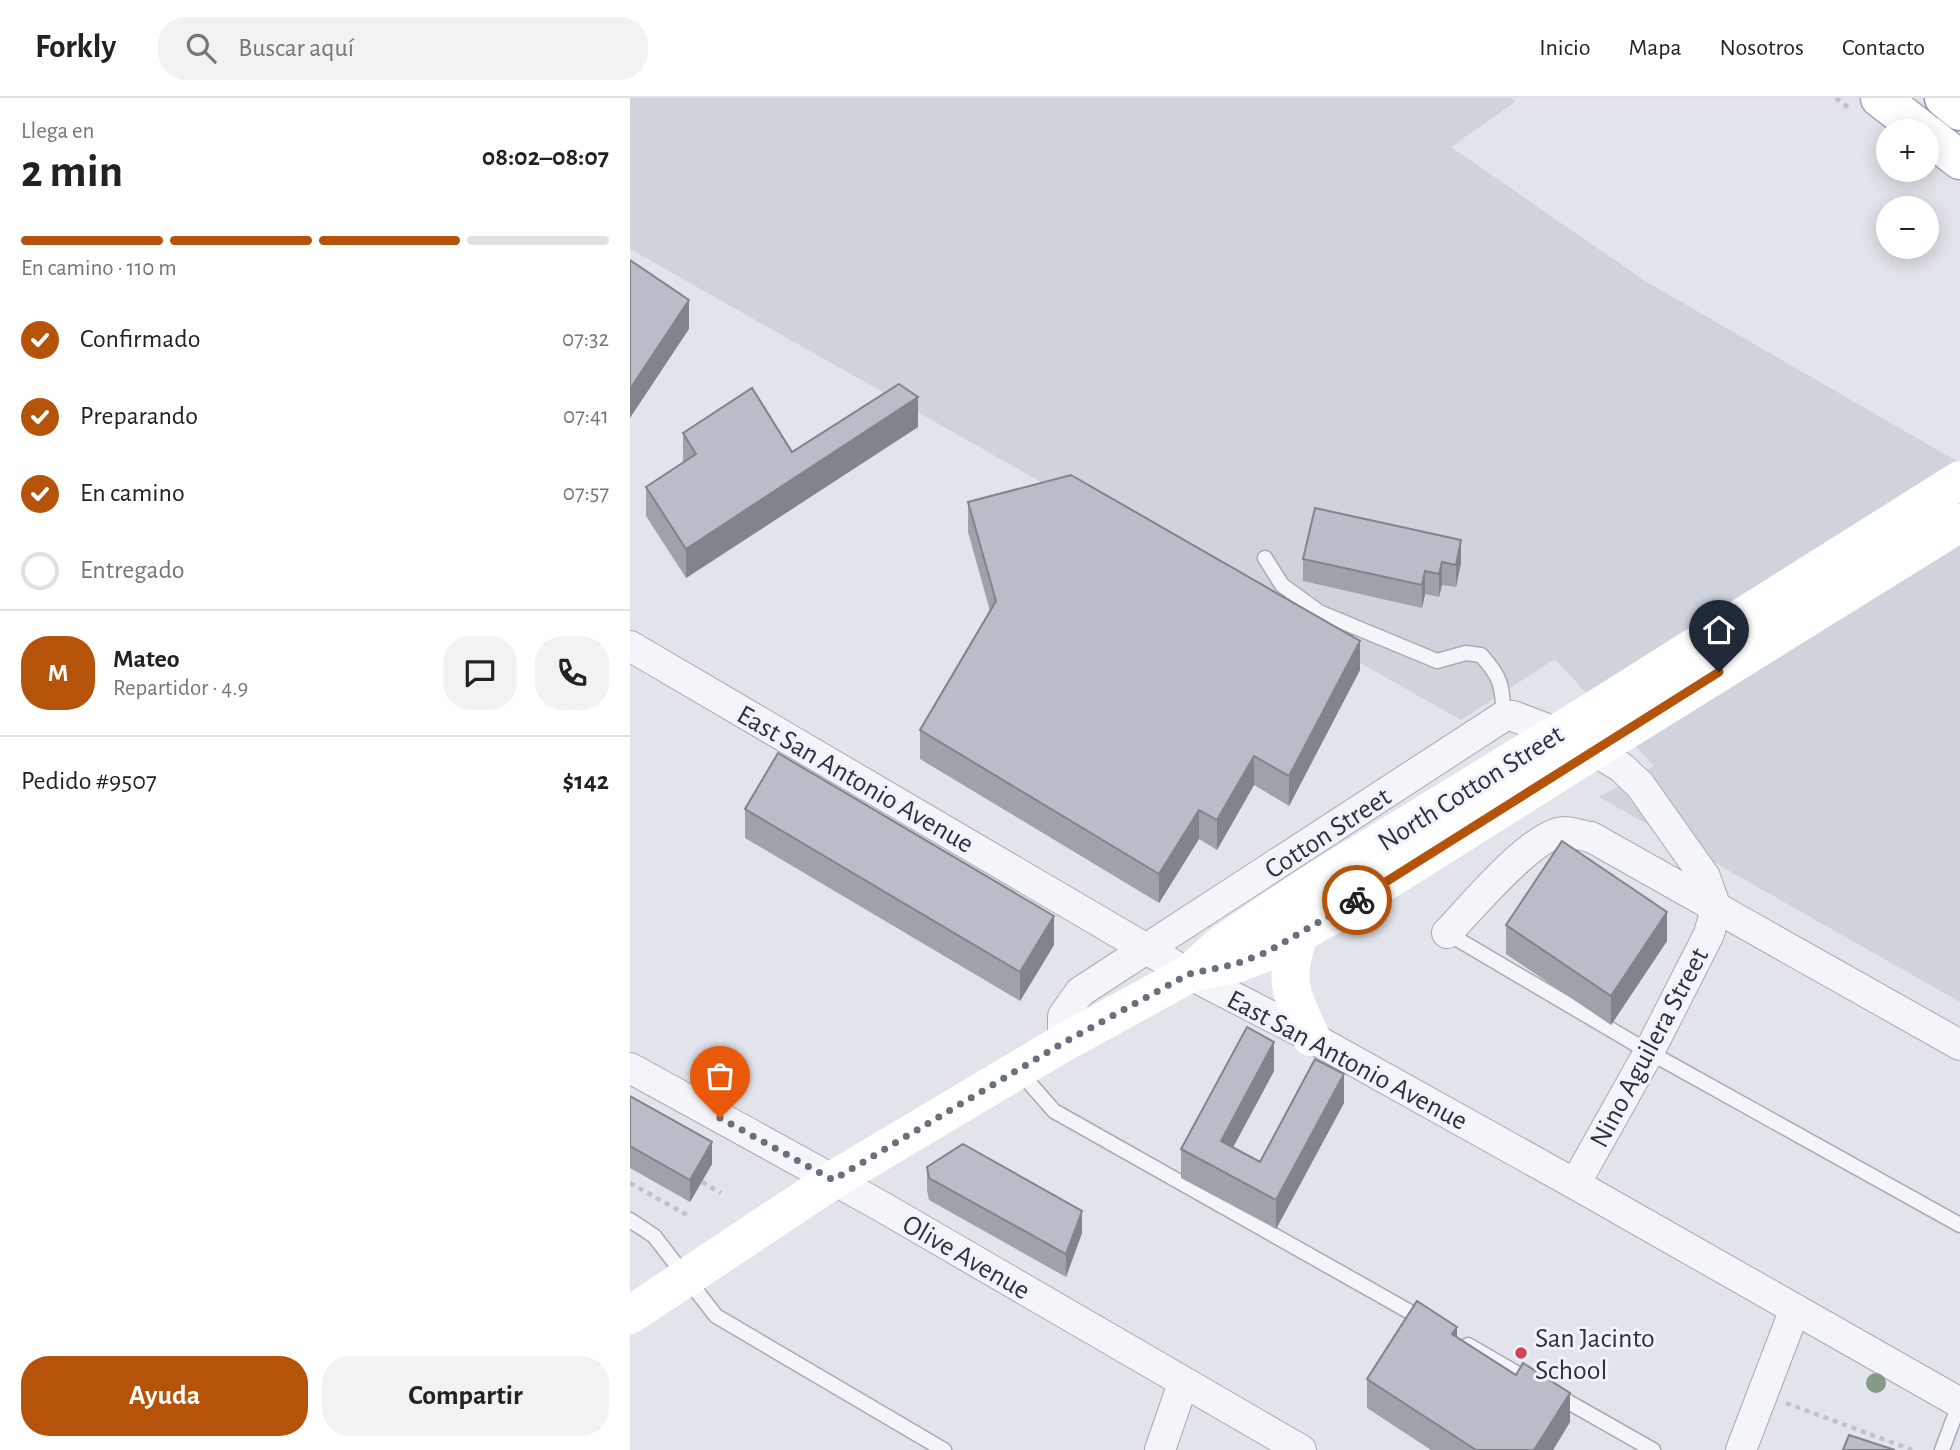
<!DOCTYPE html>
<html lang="es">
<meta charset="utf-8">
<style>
body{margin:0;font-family:"Alegreya Sans",sans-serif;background:#f2f2f2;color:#222;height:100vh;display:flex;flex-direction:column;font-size:26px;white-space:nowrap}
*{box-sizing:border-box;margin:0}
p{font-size:23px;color:#767676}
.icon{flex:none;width:38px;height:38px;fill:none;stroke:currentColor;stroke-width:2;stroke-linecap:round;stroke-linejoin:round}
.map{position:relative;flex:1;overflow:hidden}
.details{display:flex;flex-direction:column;background:#fff;width:630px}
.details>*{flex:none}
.controls{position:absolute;left:1246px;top:21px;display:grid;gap:14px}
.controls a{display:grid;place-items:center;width:63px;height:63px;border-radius:50%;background:#fff;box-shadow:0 4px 18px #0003;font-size:35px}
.pin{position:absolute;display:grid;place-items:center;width:60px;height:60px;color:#fff;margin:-72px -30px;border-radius:50% 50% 50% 0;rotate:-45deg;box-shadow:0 0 7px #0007}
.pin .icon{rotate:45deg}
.courier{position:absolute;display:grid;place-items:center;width:70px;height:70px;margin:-35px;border:5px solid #b45309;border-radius:50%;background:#fff;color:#222;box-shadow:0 2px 9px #0007}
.summary em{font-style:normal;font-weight:700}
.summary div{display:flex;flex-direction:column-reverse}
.summary{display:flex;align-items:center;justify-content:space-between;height:119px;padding:0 21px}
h1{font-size:46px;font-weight:700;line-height:52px}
.bar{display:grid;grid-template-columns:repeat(4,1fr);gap:10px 7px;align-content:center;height:84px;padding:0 21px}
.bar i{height:9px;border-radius:5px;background:#e0e0e0}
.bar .active{background:#b45309}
.bar p{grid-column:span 4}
.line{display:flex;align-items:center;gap:18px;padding:0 21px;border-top:2px solid #e0e0e0}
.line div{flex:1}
.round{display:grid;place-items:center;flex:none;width:74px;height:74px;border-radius:28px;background:#f2f2f2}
ol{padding:0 21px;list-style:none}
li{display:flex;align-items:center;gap:21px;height:77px}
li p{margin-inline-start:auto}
li .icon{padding:7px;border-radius:50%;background:#b45309;color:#fff;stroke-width:4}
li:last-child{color:#767676}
li i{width:38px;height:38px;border:4px solid #e0e0e0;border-radius:50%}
.action{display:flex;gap:14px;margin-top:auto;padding:14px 21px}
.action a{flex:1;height:80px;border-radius:28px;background:#b45309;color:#fff;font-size:28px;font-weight:700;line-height:80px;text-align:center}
.action a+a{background:#f2f2f2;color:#222}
header{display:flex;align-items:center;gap:42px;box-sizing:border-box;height:98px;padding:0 35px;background:#fff;border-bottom:2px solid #e0e0e0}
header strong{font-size:33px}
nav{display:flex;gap:38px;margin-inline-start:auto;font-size:24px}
.search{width:490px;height:63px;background:#f2f2f2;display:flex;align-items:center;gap:18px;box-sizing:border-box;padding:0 24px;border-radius:28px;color:#767676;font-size:26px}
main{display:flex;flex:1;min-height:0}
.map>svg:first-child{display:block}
.built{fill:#cfd3dc}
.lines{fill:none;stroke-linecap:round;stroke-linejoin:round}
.lane-casing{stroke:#a6abb4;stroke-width:17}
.street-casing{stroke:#a6abb4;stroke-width:32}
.primary-casing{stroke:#a0a8b6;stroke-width:41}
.highway-casing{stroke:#8891a1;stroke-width:41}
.path{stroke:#bec2c9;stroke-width:4.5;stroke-dasharray:5 5;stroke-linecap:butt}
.lane{stroke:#f3f5f8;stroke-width:14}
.street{stroke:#f3f5f8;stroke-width:30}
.secondary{stroke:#fff;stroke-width:38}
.primary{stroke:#fff;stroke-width:38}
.highway{stroke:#fff;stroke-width:38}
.secondary-bridge{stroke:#fff;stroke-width:38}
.tree{fill:#879a87}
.wall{fill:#9ea3ab}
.shaded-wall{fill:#81848b}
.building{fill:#b8bdc7;stroke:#81848b;stroke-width:2}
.done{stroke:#69707d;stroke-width:7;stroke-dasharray:0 12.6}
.route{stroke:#b45309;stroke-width:9}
.poi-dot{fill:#d04458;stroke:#f0f3f7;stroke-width:2.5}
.labels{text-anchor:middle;stroke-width:6;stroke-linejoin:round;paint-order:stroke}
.street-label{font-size:28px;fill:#293242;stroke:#f0f3f7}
.poi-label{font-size:28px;fill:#293242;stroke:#f0f3f7;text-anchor:start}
</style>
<header>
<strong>Forkly</strong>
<div class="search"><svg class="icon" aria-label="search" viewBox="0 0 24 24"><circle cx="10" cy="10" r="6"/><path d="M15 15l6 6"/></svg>Buscar aquí</div>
<nav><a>Inicio</a><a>Mapa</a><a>Nosotros</a><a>Contacto</a></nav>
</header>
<main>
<section class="details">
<div class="summary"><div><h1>2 min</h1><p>Llega en</p></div><em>08:02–08:07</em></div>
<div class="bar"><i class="active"></i><i class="active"></i><i class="active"></i><i></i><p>En camino · 110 m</p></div>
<ol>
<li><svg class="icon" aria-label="check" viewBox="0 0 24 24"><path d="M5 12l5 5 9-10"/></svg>Confirmado<p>07:32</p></li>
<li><svg class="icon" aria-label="check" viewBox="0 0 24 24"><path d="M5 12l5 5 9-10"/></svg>Preparando<p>07:41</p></li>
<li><svg class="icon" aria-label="check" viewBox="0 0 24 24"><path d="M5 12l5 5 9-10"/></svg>En camino<p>07:57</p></li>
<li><i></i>Entregado</li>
</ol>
<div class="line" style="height:126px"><b class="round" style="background:#b45309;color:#fff">M</b><div><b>Mateo</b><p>Repartidor · 4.9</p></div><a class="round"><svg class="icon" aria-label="chat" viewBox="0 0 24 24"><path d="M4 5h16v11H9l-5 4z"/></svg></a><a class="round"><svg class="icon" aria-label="phone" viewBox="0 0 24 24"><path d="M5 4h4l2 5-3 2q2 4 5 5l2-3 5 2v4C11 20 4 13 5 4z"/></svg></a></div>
<div class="line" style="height:91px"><div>Pedido #9507</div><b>$142</b></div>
<div class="action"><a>Ayuda</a><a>Compartir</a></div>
</section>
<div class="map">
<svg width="1330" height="1352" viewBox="0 0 1330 1352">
<rect width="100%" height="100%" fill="#e1e4ea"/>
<path class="built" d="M0,0h880l6,3 -65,46 194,134 315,182v539l-361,-205 55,-31 -99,-107 -94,61 -831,-471z"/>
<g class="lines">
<defs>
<path id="lane" d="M635,460l17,27 37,27 118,49 29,-8 15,2c21,23 21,31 23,61
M817,835l202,119 311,173
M389,973l35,40 372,210
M0,1122l24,16 62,80 228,134
M838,1247l64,37
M926,1297l97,55
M1312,1352l18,-48"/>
<path id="street" d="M0,548l559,328 122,63 264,147 385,219
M817,835c23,-24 86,-100 117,-101 8,0 18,4 27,5l369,208
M433,945v-27l17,-24 424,-276h9l63,24 45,27 19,18 65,92 11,31 -7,26 -60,118 -74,132
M0,970l249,137 422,245
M530,1352l23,-67
M1111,1352l54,-141"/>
<path id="primary" d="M1250,0l43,33
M1297,36l33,26"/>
<path id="highway" d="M1314,0l16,13"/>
</defs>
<use href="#lane" class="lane-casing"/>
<use href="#street" class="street-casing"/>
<use href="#primary" class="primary-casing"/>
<use href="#highway" class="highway-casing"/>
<path class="path" d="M1206,0l13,10
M72,1084l19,11
M0,1085l57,32
M1156,1305l126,47"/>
<use href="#lane" class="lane"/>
<use href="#street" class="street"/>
<path class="secondary" d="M950,621l380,-239
M974,646l356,-221
M670,834c-17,48 -10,60 11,105
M564,874l42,-8 31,-12 67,-38
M0,1217l203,-135 230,-137 126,-69 33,-30 88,-59"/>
<use href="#primary" class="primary"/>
<use href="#highway" class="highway"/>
<path class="secondary-bridge" d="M680,787l270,-166
M704,816l270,-170"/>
</g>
<circle class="tree" cx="1246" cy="1285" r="10"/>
<path class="wall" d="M288,329l-232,151 -40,-62v-29l37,-25v-29l109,19z
M338,404l392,168 -71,136 -35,-21 -37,65 -18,-11 -40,64 -239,-144v-29l70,-119 -22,-79z
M673,461l158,4 -5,24 -14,-2 -3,12 -14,-3 -3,14 -119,-27z
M115,711l309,136 -34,56 -275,-163z
M876,827l161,16 -56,84 -105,-71z
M644,973l-41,76 27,15 84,-59 -68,126 -95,-51v-29z
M0,999l82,67 -22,38 -60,-34z
M297,1069l155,66 -16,44 -137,-77 -2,-10z
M827,1239l113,85 -17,28h-122l-64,-42v-29z"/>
<path class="shaded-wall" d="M59,202v29l-59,89v-29z
M288,299v30l-232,151v-29z
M831,442v23l-5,24v-22z
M812,464v23l-3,12v-23z
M795,473v23l-3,14v-23z
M730,543v29l-71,136v-30z
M624,658v29l-37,65v-30z
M569,712v29l-40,64v-29z
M1037,814v29l-56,84v-29z
M424,818v29l-34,56v-29z
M644,944v29l-53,99v-29z
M714,976v29l-68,126v-29z
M82,1044v22l-22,38v-22z
M452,1113v22l-16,44v-23z
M827,1229v29l-5,-22z
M940,1295v29l-17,28h-19z"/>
<path class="building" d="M0,162l59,40 -59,89z
M269,286l19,13 -232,152 -40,-62 50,-33 -13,-21 69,-45 40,64z
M441,377l289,166 -71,135 -35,-20 -37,64 -18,-10 -40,64 -239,-144 76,-129 -28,-99z
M685,410l146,32 -5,25 -14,-3 -3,12 -14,-3 -3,14 -119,-26z
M148,655l276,163 -34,56 -275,-163z
M932,743l105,71 -56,84 -105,-71z
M617,929l27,15 -53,99 39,21 55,-103 29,15 -68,126 -95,-51z
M0,998l82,46 -22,38 -60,-34z
M333,1046l119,67 -16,43 -137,-76 -2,-11z
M787,1203l40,26 -5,7 64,41 7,-12 47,30 -36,57h-58l-109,-71z
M1219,1337l46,15h-52z"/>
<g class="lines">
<path class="done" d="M90,1020l113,62 230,-137 126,-69 47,-10 31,-12 90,-52"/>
<path class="route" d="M727,802l362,-228"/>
</g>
<circle class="poi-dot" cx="891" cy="1255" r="7"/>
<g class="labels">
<g class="street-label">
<text transform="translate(226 680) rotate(30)" y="10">East San Antonio Avenue</text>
<text transform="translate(840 689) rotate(-32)" y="10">North Cotton Street</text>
<text transform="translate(697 734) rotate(-33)" y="10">Cotton Street</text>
<text transform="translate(1018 949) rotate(-62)" y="10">Nino Aguilera Street</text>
<text transform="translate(718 961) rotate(28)" y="10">East San Antonio Avenue</text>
<text transform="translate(337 1158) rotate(30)" y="10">Olive Avenue</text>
</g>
<g class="poi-label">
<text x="905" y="1249">San Jacinto<tspan x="905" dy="32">School</tspan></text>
</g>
</g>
</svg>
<div class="controls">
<a>+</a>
<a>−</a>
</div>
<div class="pin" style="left:90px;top:1020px;background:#ea580c"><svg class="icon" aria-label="bag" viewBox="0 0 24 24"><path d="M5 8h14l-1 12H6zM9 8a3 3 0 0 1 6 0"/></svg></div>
<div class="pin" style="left:1089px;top:574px;background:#1f2937"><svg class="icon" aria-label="home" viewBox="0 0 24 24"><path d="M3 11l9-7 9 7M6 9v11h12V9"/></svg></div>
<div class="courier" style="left:727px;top:802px"><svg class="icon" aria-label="bike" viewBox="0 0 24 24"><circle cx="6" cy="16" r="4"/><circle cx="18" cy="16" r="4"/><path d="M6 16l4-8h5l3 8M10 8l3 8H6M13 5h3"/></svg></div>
</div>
</main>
